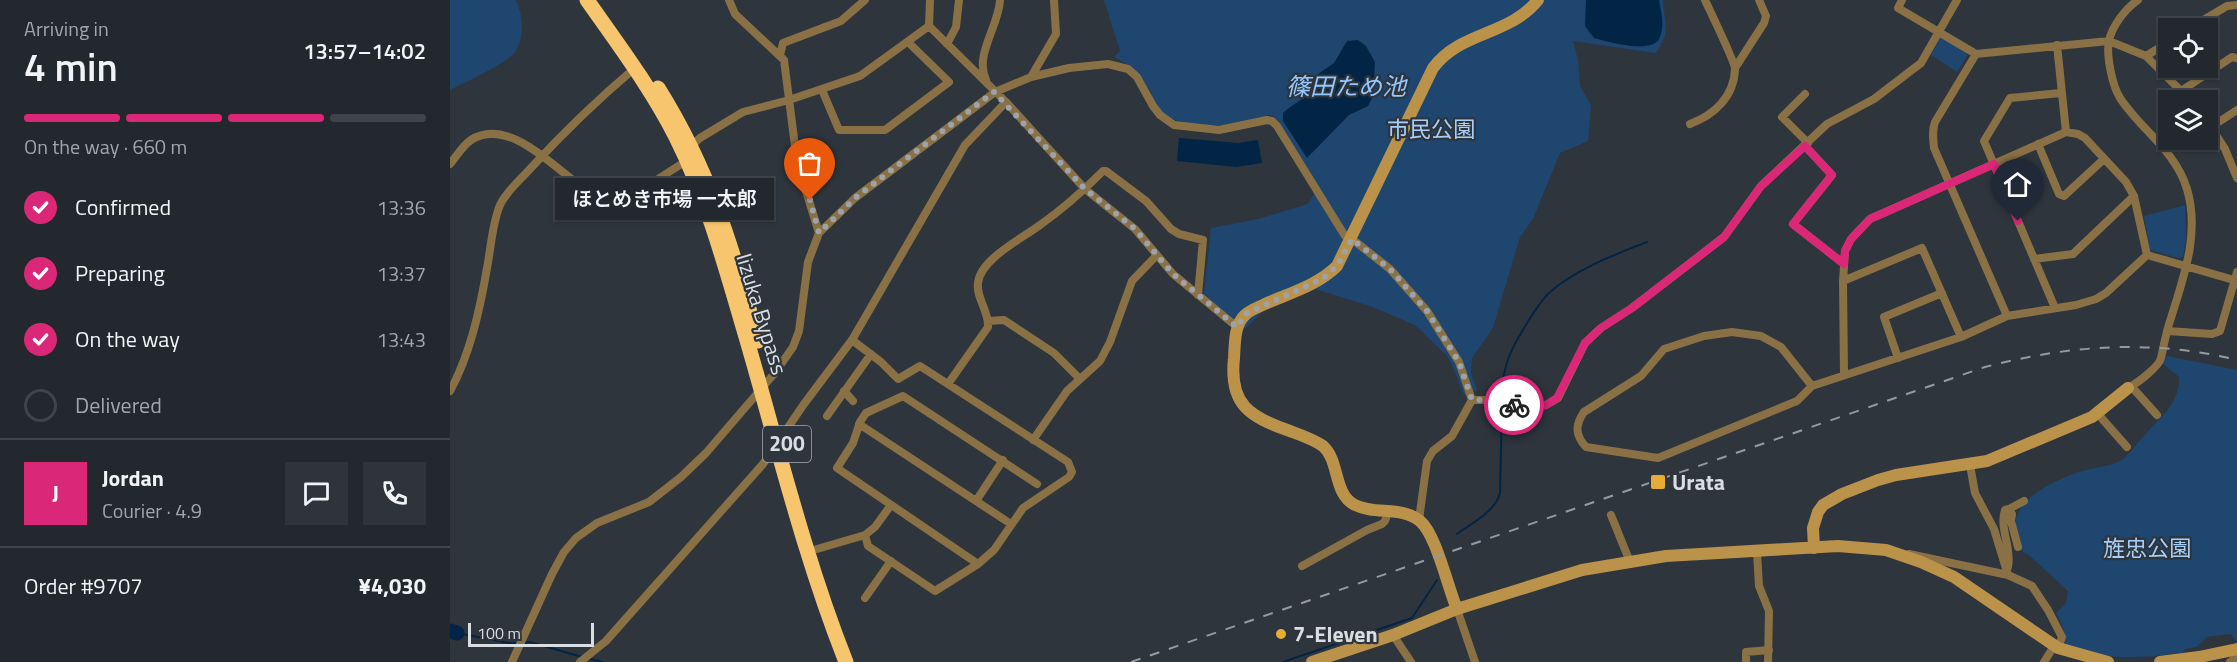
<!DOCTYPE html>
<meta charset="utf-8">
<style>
body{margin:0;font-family:"Titillium Web","Noto Sans JP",sans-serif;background:#2e343a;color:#f1f3f6;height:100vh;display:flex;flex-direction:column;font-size:22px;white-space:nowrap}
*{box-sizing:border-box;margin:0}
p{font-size:20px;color:#a2a6aa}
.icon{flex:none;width:33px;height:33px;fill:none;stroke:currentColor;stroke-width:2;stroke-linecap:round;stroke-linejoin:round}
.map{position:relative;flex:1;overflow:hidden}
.side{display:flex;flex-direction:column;background:#22282e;width:450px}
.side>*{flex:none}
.fabs{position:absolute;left:1708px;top:18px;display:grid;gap:12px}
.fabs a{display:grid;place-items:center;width:60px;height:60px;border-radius:0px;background:#22282e;box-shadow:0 2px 4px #0004,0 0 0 2px #3f444a;font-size:30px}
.scale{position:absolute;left:18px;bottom:15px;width:126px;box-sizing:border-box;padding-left:6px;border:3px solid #d9dee3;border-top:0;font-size:16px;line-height:21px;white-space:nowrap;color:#d9dee3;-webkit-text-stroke:4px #2e353d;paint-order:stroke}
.pin{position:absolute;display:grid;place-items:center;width:51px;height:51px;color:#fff;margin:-62px -26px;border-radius:50% 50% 50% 0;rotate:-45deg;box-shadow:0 0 6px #0007}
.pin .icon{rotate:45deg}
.courier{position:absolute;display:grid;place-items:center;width:60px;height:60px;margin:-30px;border:4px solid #db2777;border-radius:50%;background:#fff;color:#222;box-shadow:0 2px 8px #0007}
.bubble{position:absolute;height:42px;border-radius:0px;background:#22282e;box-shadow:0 2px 4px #0004,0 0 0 2px #3f444a;font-size:20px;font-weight:600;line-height:42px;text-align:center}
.headline em{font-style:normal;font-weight:600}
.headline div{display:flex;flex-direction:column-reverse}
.headline{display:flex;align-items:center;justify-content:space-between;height:102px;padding:0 24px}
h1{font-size:39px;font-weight:600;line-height:45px}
.bar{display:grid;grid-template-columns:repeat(4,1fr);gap:9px 6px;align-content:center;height:72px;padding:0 24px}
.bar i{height:8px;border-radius:4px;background:#3f444a}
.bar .selected{background:#db2777}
.bar p{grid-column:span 4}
.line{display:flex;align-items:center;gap:15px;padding:0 24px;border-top:2px solid #3f444a}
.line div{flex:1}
.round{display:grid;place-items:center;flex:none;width:63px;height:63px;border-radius:0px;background:#2e343a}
ol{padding:0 24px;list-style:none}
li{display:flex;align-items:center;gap:18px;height:66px}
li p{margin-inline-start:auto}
li .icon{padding:6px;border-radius:50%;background:#db2777;color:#fff;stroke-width:4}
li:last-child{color:#a2a6aa}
li i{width:33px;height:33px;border:3px solid #3f444a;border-radius:50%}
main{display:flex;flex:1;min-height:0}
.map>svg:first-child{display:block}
.green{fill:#1e466f}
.water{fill:#022546}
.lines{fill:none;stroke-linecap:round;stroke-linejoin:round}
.stream{stroke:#022546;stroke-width:2}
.river{stroke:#022546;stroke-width:15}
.street{stroke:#8a7145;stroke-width:8}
.secondary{stroke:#ba924a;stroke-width:12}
.highway{stroke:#f7c56d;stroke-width:15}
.rail{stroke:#949aa0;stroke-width:2;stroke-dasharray:10 10;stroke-linecap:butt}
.done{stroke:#9da3a9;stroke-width:6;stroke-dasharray:0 10.8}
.route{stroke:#db2777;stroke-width:8}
.poi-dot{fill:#e7ac36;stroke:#2e353d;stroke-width:2}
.labels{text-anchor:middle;stroke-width:4.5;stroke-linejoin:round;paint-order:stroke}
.shield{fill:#2e353d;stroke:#a6abb1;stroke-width:1.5}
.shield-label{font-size:21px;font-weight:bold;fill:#d9dee3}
.park-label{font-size:22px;fill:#a8cef8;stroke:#2e353d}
.street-label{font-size:22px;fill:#d9dee3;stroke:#2e353d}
.poi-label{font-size:22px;font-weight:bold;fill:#d9dee3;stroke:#2e353d;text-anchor:start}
.water-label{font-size:24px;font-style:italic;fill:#93c7ff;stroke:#2e353d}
</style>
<main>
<section class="side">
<div class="headline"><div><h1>4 min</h1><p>Arriving in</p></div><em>13:57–14:02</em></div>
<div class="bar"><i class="selected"></i><i class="selected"></i><i class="selected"></i><i></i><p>On the way · 660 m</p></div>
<ol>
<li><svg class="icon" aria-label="check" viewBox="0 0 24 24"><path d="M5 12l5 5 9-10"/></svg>Confirmed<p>13:36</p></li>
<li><svg class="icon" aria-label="check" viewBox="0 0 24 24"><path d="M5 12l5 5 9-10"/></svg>Preparing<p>13:37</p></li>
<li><svg class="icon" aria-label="check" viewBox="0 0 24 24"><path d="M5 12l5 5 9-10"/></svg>On the way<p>13:43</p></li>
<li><i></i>Delivered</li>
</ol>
<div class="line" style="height:108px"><b class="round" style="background:#db2777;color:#fff">J</b><div><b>Jordan</b><p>Courier · 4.9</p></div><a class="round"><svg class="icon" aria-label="chat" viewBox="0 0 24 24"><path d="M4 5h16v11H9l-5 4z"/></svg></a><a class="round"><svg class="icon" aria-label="phone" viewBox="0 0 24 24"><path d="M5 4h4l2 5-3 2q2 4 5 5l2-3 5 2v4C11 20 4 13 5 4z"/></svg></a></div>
<div class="line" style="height:78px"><div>Order #9707</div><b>¥4,030</b></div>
</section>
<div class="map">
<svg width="1787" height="662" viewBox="0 0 1787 662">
<rect width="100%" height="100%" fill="#2e353d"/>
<path class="green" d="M0,0h66c7,16 9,34 0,51 -6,11 -53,32 -66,39z
M654,0h559c1,23 9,33 -8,53l-82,-12 5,19 2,26 11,19 -3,36 -28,12 -27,66 -13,18 -27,91 -21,30 -1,15 6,17 -13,5 -11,-28 -6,-11 -32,-31 -45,-19 -55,-17 -52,22 -18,18 -41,-35 7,-66 47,-9 50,-15 6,-10 -3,-21 -38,-57 -5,-1c-27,12 -85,18 -107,-4 -5,-5 -8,-13 -11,-20 -9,-18 -19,-25 -36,-34l6,-6z
M1494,37l22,16 1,3 -10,16 -26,-17 9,-17z
M1735,205l1,34 -3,18 -5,1 -28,-8 -6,-34z
M1717,356l70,14v273l-6,-9 -24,3 -11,10 -11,2 -3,4c-45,5 -75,8 -119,-7 6,-11 -2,-22 -7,-33l10,-10 2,-12 -39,-36 -6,-3c-4,-10 -10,-24 -6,-36 8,-23 42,-37 62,-44 13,-5 28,-4 41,-11 8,-4 15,-16 22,-23 16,-19 38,-33 37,-61l-16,-13z"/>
<path class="water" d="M1136,0h73c2,12 6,25 1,37 -6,18 -52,5 -66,1l-9,-12z
M908,40l8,6 9,16 -2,34 -5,10 -19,9 -42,43 -24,-37v-8c14,-13 32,-17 35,-39l16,-11 13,-22z
M729,138l59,5 20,-3 4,23 -26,4 -59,-6z"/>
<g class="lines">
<path class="stream" d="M1052,400c-1,-23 6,-46 18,-65 9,-15 17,-30 29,-42 25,-23 67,-39 98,-51
M1007,534c15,-11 38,-22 43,-41l2,-87
M7,633l52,10h9
M73,643l7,-1 52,15
M140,659l12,3
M833,662l129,-44 25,-38"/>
<path class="river" d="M0,631l7,2"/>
<path class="street" d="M279,0l6,14 49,46 13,102 22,71
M1452,0l-4,8 78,46 133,-13 37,15 44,44
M479,26l1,-26
M1740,28l37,-22 10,-1
M497,44l9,-17 3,-27
M1607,45l9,87
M1526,54l-41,68c-3,8 -2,16 -1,26l73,168
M330,55l3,-12 58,-22 24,-21
M1696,56l23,-14
M1285,68l29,-45 2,-7 -7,-16
M581,77l25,-43 -2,-34
M536,80c-12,-25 13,-54 14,-80
M372,90l17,40h46l64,-48 -41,-40
M1731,91l51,-34 5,1
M1355,94l-23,23 26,26
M1758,123l17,26 12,29
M1240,124c24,-9 44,-27 45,-55 0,-7 -25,-58 -30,-69
M1761,127l26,-17
M1588,144l21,50 5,2 40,-37
M1355,146l27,29 -39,49 51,40
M0,164c6,-7 13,-19 21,-24 51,-32 112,71 150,63l65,-42 5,-15 9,-8 43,-26 46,-12 71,-24 69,-50 77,76 79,87 50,40 38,45 64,53
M1697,255l90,26
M1584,259l39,-5 61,-58
M1393,281l79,-33 39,89
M1605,308l-71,-167 26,-43 51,-5
M538,321l16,-1 50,33 26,26
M1717,331l45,3 8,-3 17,-59
M1282,332l29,4 20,11 31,39 -15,15 -139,57 -72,-11c-11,-12 -11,-22 -2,-35l57,-36 23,-27 40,-13z
M1448,358l-14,-41 58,-24
M1394,375l-1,-94 2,-30 6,-12 19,-20 196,-87 12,2 7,4 41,44 8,14 13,59
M498,384l40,-57c1,-16 -12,-29 -10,-44 2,-24 45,-45 62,-58 23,-16 44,-35 63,-54h3l40,30 25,28 8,5 24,6 -5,55
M1362,386l149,-49 46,-21 69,-11 20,-6 10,-6 41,-38
M1681,386l26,29
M1678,388c8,-4 31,-21 33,-30 3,-13 5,-26 10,-40 13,-42 29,-85 16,-129 -12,-39 -46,-59 -67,-91 -8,-13 -14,-43 -11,-58 4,-15 16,-31 29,-40
M0,391c20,-36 30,-82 37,-123 4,-20 5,-44 13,-63 6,-13 19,-24 29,-35 33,-36 68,-70 106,-102
M394,391l9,10
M1022,400h15l44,8 15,-3 12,-7 27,-55 16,-15 31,-20 92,-71 37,-51 66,-62 47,-25 47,-36 36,-63
M1647,413l30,34
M377,416l44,-62
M409,424l152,100
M583,440l34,-49 33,-30 10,-19 22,-61 24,-25
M1520,465l5,28 19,36 14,46 24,11 16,24 14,27 -4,11
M526,501l27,-41
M1559,509l15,-8
M1161,515l19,47
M415,535l10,-8 16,-22
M367,549l48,-14 3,11 67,45 43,-27 16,-14 29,-42 46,-31 3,-5 -4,-10 -148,-96 -22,13 -17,-17 -29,-22
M1307,552l2,34 10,25 -1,51
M1459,554l99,21
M528,564l-141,-96 16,-25 7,-21 6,-9 37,-17 134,88
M852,566l65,-36 15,-6 3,-3 3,-9
M1558,567c4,-20 -9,-38 -3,-57l4,-1 3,5 -1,7 7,26
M415,598l26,-37
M1007,609l18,53
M943,635l18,27
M62,662l40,-88 12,-22 12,-14 21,-15 52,-21 32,-25 25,-24 68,-79 19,-27 6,-16 9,-69 11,-29 36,-35 140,-106 36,-15 38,-9 39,-4 20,5 9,8 16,29 7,9 14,10 45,5 48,-10 5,1 5,5 68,110 7,3 38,30 37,42 32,51 13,38 -20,36 -19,15 -6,10 -8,59
M130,662l26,-21 157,-177 41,-60 48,-64 113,-195 41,-43
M1296,662v-10l23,-2
M1594,662l10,-16
M1780,662l7,-5"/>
<path class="secondary" d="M1364,548l-1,-20 5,-16 5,-7 19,-11 36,-14 18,-5 91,-14 105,-44 36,-29
M1007,609c-9,-21 -21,-75 -37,-88 -18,-15 -45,-6 -65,-16 -22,-11 -15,-44 -32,-59 -10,-7 -22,-11 -33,-15 -41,-14 -61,-27 -56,-73 1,-14 0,-33 11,-43 5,-5 14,-8 20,-11 25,-11 53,-19 72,-38l96,-198c27,-37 76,-32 105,-68
M862,662l81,-27 64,-26 125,-39 84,-14 172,-10 48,4 35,12 33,15 104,71 50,14
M1710,662l39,-5 38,-8"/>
<path class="highway" d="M137,0c31,44 64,88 89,137 29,58 47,121 65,183 34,114 61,231 105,342
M208,88c51,81 75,161 100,253"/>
<path class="rail" d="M681,662l854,-295c84,-22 167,-28 252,-7"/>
</g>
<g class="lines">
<path class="done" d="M360,200l9,33 36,-35 139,-106 91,97 50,40 38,45 64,53 8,-13 77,-35 15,-13 15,-27 38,30 37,42 32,51 13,38h15l27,5"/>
<path class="route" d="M1064,405l17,3 15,-3 11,-7 28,-55 16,-15 31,-20 92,-71 37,-51 44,-40 27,29 -39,49 51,40 1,-13 6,-12 19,-20 124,-55 24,57"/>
</g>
<g class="poi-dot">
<rect x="1200" y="474" width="16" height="16" rx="3"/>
<circle cx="831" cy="634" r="6"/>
</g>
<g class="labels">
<rect class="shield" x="313" y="426" width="48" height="36" rx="4.5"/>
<g class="shield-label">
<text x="337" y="451">200</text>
</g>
<g class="park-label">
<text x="981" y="137">市民公園</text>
<text x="1697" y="556">旌忠公園</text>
</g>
<g class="street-label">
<text transform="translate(312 314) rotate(73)" y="8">Iizuka Bypass</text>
</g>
<g class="poi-label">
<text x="1222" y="490">Urata</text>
<text x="843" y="642">7-Eleven</text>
</g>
<g class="water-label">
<text x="896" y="95">篠田ため池</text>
</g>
</g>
</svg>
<div class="fabs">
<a><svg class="icon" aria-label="locate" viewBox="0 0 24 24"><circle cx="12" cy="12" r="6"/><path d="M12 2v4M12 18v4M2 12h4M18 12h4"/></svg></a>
<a><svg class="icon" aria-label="layers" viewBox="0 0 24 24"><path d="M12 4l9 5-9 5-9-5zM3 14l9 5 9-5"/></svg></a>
</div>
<div class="scale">100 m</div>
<div class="pin" style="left:360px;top:200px;background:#ea580c"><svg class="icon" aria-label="bag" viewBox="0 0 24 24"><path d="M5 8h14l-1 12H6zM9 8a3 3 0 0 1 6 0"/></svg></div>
<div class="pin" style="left:1568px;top:221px;background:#1f2937"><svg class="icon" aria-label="home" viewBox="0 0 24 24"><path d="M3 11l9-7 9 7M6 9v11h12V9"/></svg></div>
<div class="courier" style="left:1064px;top:405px"><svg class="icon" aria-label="bike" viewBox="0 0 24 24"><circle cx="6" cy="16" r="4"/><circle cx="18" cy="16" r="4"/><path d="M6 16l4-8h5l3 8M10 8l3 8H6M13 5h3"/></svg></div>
<div class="bubble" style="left:105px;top:178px;width:219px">ほとめき市場 一太郎</div>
</div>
</main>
